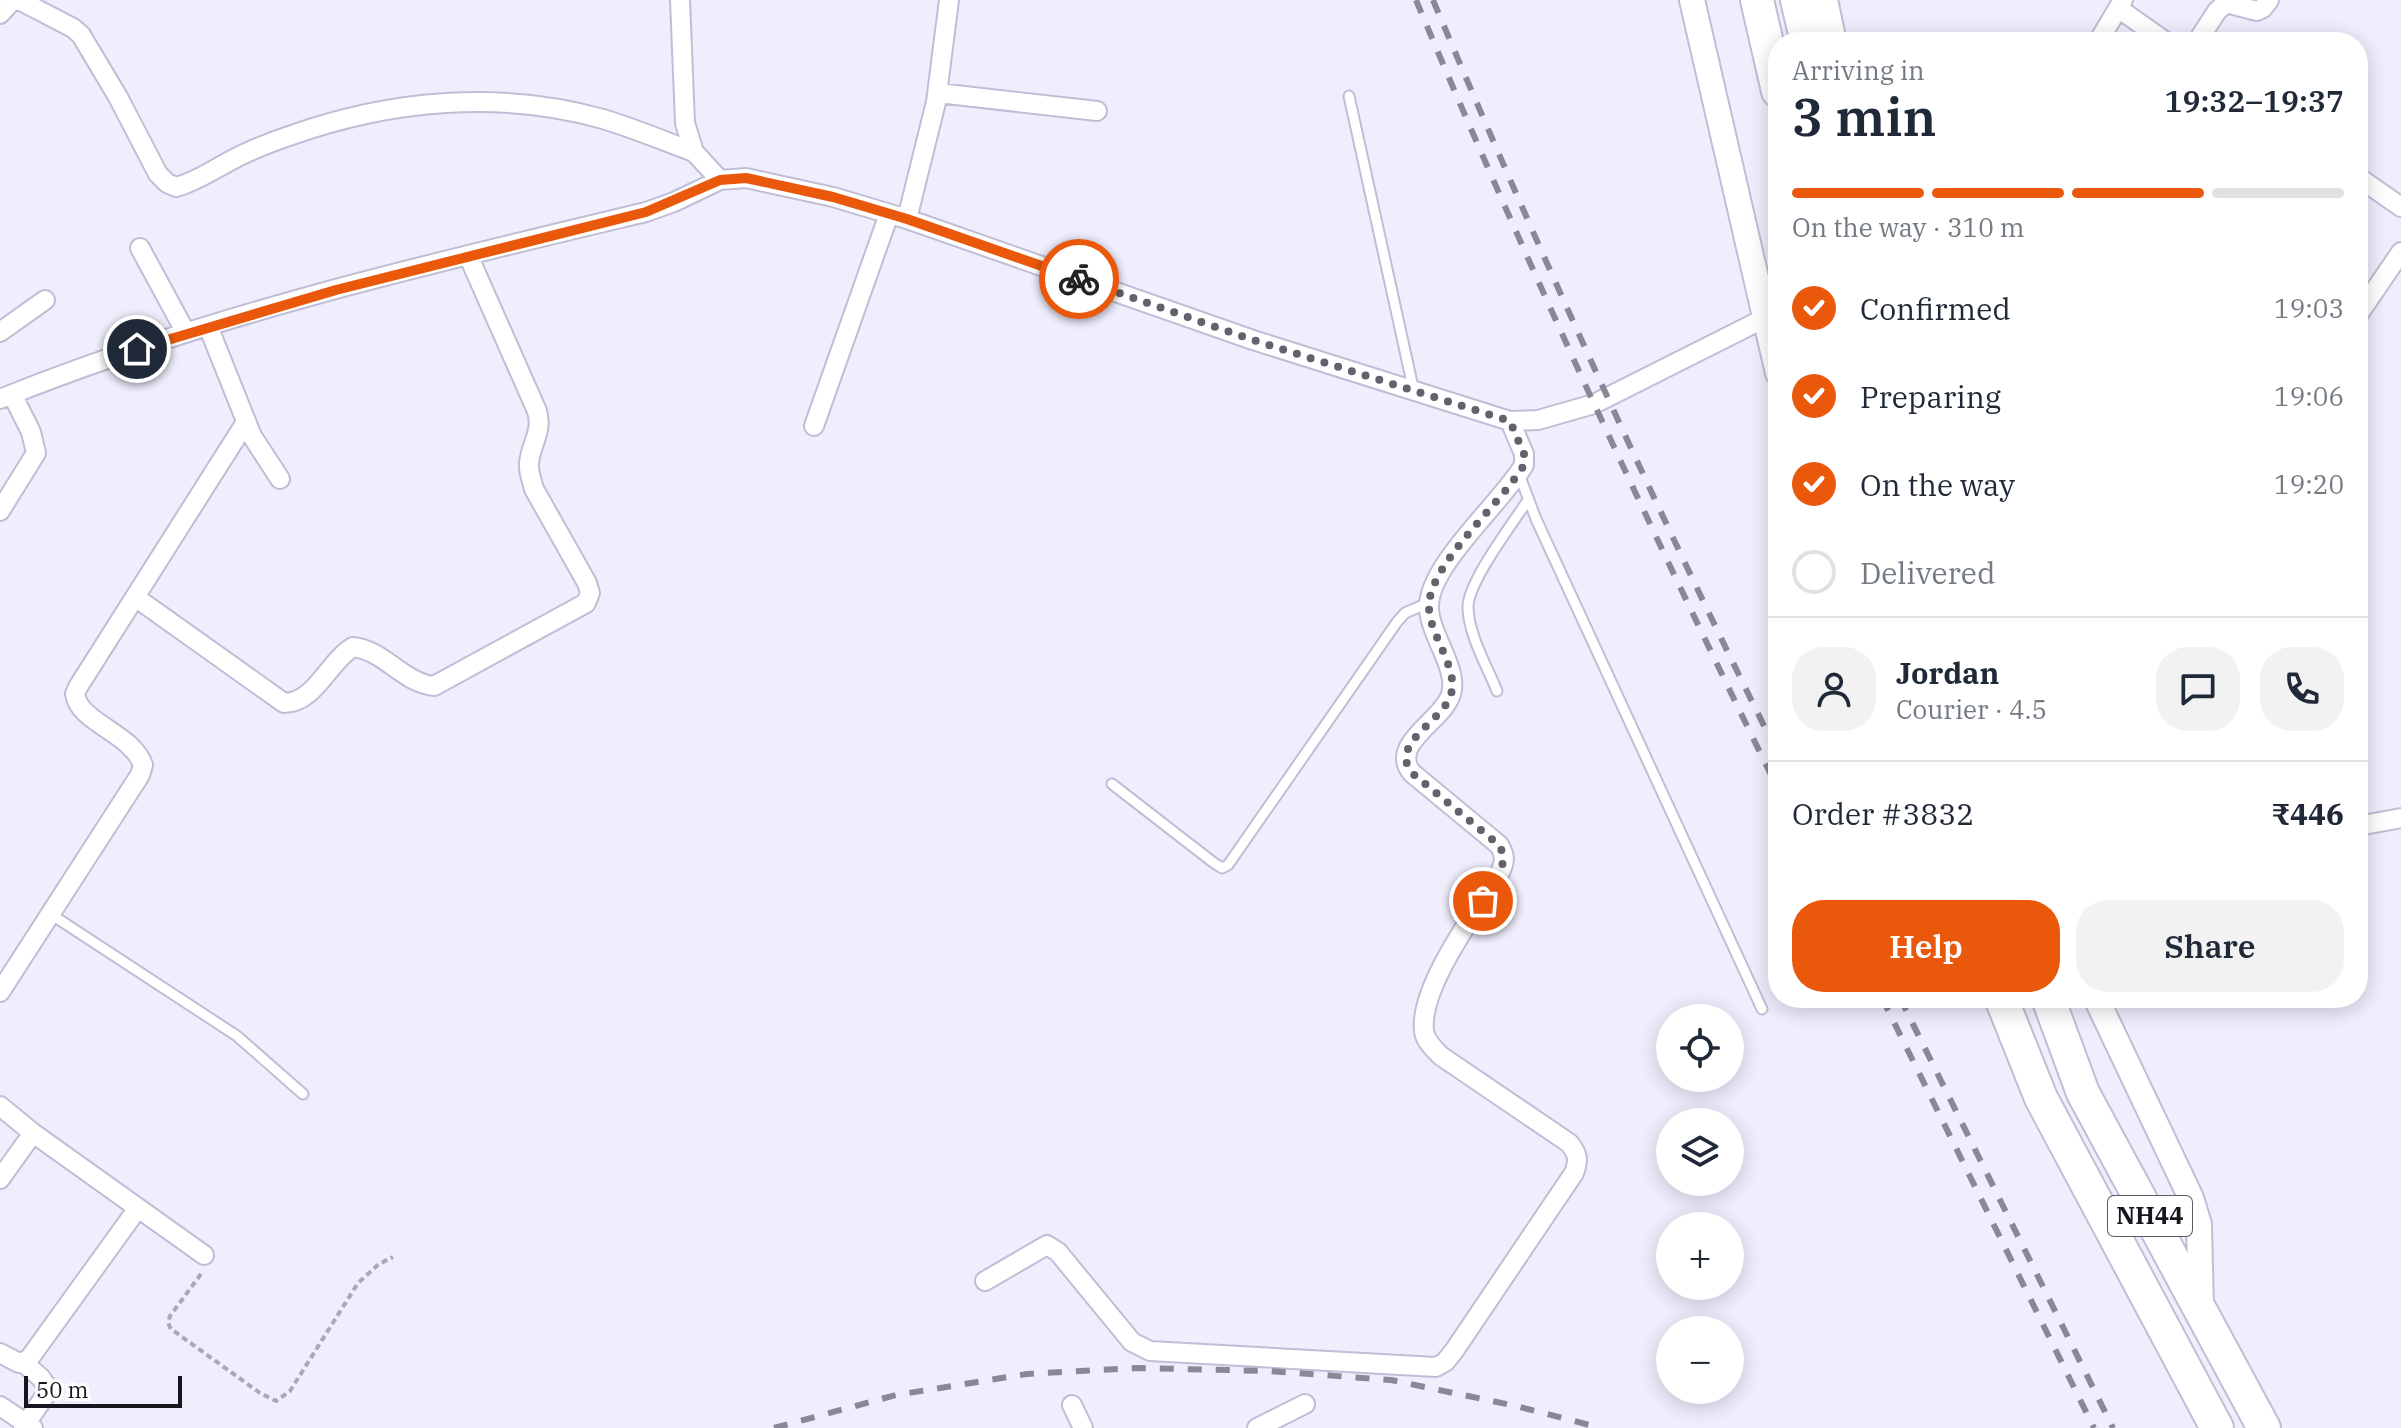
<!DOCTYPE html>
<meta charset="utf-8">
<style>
body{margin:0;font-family:"IBM Plex Serif",serif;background:#f2f2f3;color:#1f2937;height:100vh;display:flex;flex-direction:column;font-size:30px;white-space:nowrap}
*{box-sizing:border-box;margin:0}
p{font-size:26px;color:#747a83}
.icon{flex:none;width:44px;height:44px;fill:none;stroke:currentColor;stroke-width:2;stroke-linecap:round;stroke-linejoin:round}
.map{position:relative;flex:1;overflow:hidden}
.panel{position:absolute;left:1768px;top:32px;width:600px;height:976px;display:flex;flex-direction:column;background:#fff;border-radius:32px;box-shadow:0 4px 20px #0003}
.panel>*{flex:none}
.buttons{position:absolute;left:1656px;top:1004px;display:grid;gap:16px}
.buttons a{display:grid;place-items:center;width:88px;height:88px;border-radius:50%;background:#fff;box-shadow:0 4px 20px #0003;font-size:40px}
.scale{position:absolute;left:24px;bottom:20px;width:158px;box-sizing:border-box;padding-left:8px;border:4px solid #17161e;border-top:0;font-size:22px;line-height:28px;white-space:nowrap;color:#17161e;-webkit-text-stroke:6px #fff;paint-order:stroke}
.pin{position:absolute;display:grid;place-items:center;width:68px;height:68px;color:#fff;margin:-34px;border:4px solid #fff;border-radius:50%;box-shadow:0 2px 8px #0007}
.courier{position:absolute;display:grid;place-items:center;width:80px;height:80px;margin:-40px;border:6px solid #ea580c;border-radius:50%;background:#fff;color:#222;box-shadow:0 2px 10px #0007}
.overview em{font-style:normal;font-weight:600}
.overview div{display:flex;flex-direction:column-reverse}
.overview{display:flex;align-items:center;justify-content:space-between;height:136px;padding:0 24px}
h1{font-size:52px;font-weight:600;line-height:60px}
.bar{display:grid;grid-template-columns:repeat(4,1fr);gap:12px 8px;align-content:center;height:96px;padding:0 24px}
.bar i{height:10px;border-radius:6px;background:#e0e1e3}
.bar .current{background:#ea580c}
.bar p{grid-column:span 4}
.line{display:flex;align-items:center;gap:20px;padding:0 24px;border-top:2px solid #e0e1e3}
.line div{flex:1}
.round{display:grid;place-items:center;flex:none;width:84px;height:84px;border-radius:32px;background:#f2f2f3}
ol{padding:0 24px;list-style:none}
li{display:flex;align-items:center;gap:24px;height:88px}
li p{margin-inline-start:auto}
li .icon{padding:8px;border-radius:50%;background:#ea580c;color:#fff;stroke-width:4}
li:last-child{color:#747a83}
li i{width:44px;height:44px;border:4px solid #e0e1e3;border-radius:50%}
.cta{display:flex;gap:16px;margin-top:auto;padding:16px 24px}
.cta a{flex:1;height:92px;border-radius:32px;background:#ea580c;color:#fff;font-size:32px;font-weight:600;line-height:92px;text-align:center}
.cta a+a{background:#f2f2f3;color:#1f2937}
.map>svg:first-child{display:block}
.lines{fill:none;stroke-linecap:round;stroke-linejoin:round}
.service-casing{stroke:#c0bed6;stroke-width:13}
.minor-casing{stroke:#c0bed6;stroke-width:22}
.tertiary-casing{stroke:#c0bed6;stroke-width:28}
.trunk-casing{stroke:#c0bed6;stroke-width:36}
.path{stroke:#a9a8b4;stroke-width:4;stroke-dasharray:6 4;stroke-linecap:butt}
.service{stroke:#fff;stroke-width:9}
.minor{stroke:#fff;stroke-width:18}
.tertiary{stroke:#fff;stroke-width:24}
.trunk{stroke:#fff;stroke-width:32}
.rail{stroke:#898894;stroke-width:6;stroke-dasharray:14 14;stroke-linecap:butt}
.done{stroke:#63626c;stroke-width:8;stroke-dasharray:0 14.4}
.route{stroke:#ea580c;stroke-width:10}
.labels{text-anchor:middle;stroke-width:8;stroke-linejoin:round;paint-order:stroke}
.shield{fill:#fff;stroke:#5d5c62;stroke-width:2}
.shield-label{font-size:24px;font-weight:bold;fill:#17161e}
</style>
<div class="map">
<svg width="2401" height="1428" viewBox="0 0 2401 1428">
<rect width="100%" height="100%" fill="#efeefd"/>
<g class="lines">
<defs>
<path id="service" d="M1349,96l65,296
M1519,474l17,45 226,490
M1497,691c-10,-25 -28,-55 -29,-83 -1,-25 45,-85 60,-108
M1112,784l102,79 8,5 6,-3 169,-243 8,-9 23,-10
M49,913l188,123 66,58"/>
<path id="minor" d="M19,0l54,28 8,7 37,62 40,77 9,9 9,4c19,-5 37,-17 54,-26 20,-11 41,-19 62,-26 99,-35 208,-45 311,-16 30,9 61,22 91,33
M680,0l5,123 9,29 26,28
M2118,8l48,34
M0,14l13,-14
M2098,42l25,-42
M2197,42l20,-31 9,-8 31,8 6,-3 6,-8
M938,93l159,18
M2358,177l43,30
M907,219l29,-117 13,-102
M140,248l46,85
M2358,315l43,-63
M208,326l44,110 28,43
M0,332l45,-32
M0,399c208,-84 428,-135 646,-187l28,-10 46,-22 26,-2 87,19 74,22 346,121 257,81 28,-1 56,-16 171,-86
M814,426l75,-212
M0,511l36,-58 -5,-21 -19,-38
M135,597l149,106c31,0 44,-41 69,-56 31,3 50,36 81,39l152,-83 4,-10 -3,-10 -53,-94c-2,-9 -6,-17 -5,-26 2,-20 14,-31 8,-52l-69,-156
M2358,826l43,-8
M0,992l140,-217 3,-10c-11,-32 -64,-42 -68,-71l3,-7 168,-265
M0,1106l33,27 171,122
M0,1179l33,-46
M985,1281l62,-36 11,7 74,90 18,9 286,16 9,-5 9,-11 120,-178c5,-13 4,-19 -5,-30l-128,-87c-7,-7 -16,-15 -17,-25 -5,-44 52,-119 75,-157 6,-11 7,-18 0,-29l-87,-72c-24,-29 32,-53 39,-79 8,-26 -23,-61 -22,-88 0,-41 73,-104 95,-141v-11l-14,-33
M0,1353l19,10 10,-4 109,-151
M1072,1405l11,23
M0,1406l33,22
M23,1428l26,-38 -8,-12 -17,-15
M1257,1428l48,-24"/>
<path id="tertiary" d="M1692,0l86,373
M1825,0l9,42
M2096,998l95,200 8,26 2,85"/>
<path id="trunk" d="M1757,0l21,91
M1797,0l10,42
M2001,998l40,100 176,330
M2048,998l35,95 181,335"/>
</defs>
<use href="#service" class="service-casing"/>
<use href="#minor" class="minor-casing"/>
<use href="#tertiary" class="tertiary-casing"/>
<use href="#trunk" class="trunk-casing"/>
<path class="path" d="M201,1274l-31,42 -2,7 3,6 89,64 16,8 14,-10 68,-108 21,-19 14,-7"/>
<use href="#service" class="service"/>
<use href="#minor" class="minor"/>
<use href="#tertiary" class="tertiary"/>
<use href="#trunk" class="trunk"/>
<path class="rail" d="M1416,0c112,267 234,529 362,789
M1433,0c107,254 222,507 345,754
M1882,998l212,430
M1900,998l213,430
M774,1428l122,-33 131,-21 111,-6 130,3 123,9 125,26 85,22"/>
</g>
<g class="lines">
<path class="done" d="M1079,279l174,61 257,81 14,33v11c-22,38 -95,99 -95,141 -1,27 30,62 22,88 -7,27 -63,49 -39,79l87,72c12,20 -6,38 -16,56"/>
<path class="route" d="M137,349l199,-59 310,-78 74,-32 26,-2 87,19 74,22 172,60"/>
</g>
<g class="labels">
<rect class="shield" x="2108" y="1196" width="84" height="40" rx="6"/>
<g class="shield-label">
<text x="2150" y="1224">NH44</text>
</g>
</g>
</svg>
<div class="buttons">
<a><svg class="icon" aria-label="locate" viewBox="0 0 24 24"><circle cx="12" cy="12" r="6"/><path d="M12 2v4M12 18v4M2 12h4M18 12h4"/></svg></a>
<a><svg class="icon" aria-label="layers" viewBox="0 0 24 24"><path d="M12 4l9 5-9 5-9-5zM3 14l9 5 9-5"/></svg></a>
<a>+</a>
<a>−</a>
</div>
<div class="scale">50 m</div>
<div class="pin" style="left:1483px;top:901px;background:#ea580c"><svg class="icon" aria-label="bag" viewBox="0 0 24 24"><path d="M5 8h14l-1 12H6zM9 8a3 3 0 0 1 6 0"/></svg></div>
<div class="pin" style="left:137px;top:349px;background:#1f2937"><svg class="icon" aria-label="home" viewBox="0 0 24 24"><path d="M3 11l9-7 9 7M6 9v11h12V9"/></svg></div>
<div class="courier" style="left:1079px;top:279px"><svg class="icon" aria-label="bike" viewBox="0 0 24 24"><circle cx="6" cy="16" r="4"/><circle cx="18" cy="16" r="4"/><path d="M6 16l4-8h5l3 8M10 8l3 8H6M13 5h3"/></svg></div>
<section class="panel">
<div class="overview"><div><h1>3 min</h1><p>Arriving in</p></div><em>19:32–19:37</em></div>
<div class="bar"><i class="current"></i><i class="current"></i><i class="current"></i><i></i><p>On the way · 310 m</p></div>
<ol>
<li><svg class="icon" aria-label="check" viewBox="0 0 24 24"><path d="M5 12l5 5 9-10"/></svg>Confirmed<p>19:03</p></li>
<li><svg class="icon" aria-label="check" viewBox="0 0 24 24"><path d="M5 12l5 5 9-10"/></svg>Preparing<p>19:06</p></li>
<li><svg class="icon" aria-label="check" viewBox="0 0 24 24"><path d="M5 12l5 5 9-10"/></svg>On the way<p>19:20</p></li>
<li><i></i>Delivered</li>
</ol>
<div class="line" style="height:144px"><a class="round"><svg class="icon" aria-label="person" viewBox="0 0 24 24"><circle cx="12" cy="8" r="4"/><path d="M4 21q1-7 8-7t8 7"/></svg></a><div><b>Jordan</b><p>Courier · 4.5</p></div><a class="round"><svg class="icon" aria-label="chat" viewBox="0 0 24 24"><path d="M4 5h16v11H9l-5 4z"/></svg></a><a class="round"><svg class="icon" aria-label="phone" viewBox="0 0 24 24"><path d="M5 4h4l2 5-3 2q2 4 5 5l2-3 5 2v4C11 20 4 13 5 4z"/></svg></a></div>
<div class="line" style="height:104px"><div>Order #3832</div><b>₹446</b></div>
<div class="cta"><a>Help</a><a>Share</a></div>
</section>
</div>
